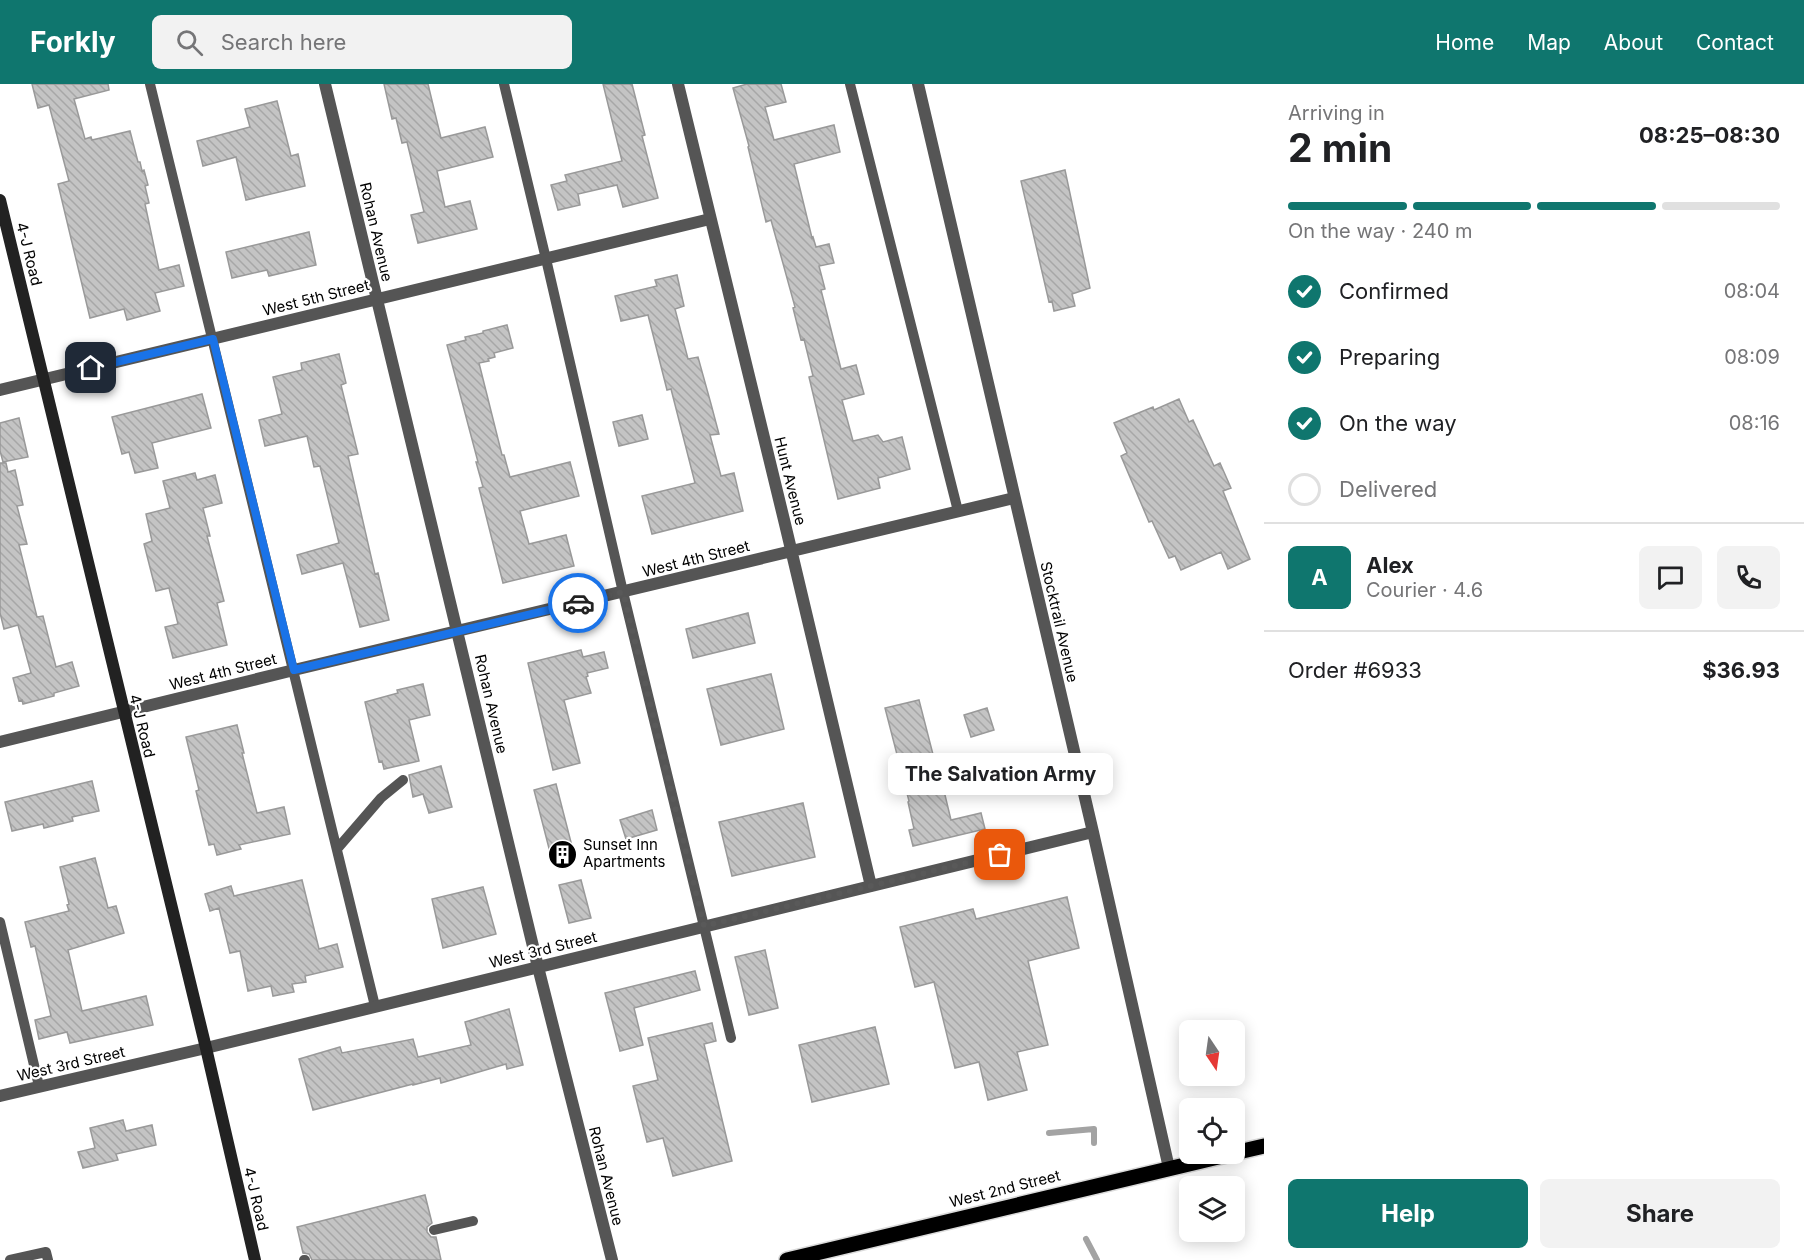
<!DOCTYPE html>
<meta charset="utf-8">
<style>
body{margin:0;font-family:Inter,sans-serif;background:#f2f2f2;color:#202124;height:100vh;display:flex;flex-direction:column;font-size:22px;white-space:nowrap}
*{box-sizing:border-box;margin:0}
p{font-size:20px;color:#757577}
.icon{flex:none;width:33px;height:33px;fill:none;stroke:currentColor;stroke-width:2;stroke-linecap:round;stroke-linejoin:round}
.map{position:relative;flex:1;overflow:hidden}
.side{display:flex;flex-direction:column;background:#fff;width:540px}
.side>*{flex:none}
.needle{width:39px;rotate:167deg}
.tools{position:absolute;left:1179px;top:936px;display:grid;gap:12px}
.tools a{display:grid;place-items:center;width:66px;height:66px;border-radius:9px;background:#fff;box-shadow:0 3px 15px #0003;font-size:30px}
.pin{position:absolute;display:grid;place-items:center;width:51px;height:51px;color:#fff;margin:-26px;border-radius:12px;box-shadow:0 3px 9px #0006}
.courier{position:absolute;display:grid;place-items:center;width:60px;height:60px;margin:-30px;border:4px solid #1a73e8;border-radius:50%;background:#fff;color:#222;box-shadow:0 2px 8px #0007}
.bubble{position:absolute;height:42px;border-radius:9px;background:#fff;box-shadow:0 3px 15px #0003;font-size:20px;font-weight:700;line-height:42px;text-align:center}
.headline em{font-style:normal;font-weight:700}
.headline div{display:flex;flex-direction:column-reverse}
.headline{display:flex;align-items:center;justify-content:space-between;height:102px;padding:0 24px}
h1{font-size:39px;font-weight:700;line-height:45px}
.bar{display:grid;grid-template-columns:repeat(4,1fr);gap:9px 6px;align-content:center;height:72px;padding:0 24px}
.bar i{height:8px;border-radius:4px;background:#e0e0e0}
.bar .current{background:#0f766e}
.bar p{grid-column:span 4}
.line{display:flex;align-items:center;gap:15px;padding:0 24px;border-top:2px solid #e0e0e0}
.line div{flex:1}
.round{display:grid;place-items:center;flex:none;width:63px;height:63px;border-radius:9px;background:#f2f2f2}
ol{padding:0 24px;list-style:none}
li{display:flex;align-items:center;gap:18px;height:66px}
li p{margin-inline-start:auto}
li .icon{padding:6px;border-radius:50%;background:#0f766e;color:#fff;stroke-width:4}
li:last-child{color:#757577}
li i{width:33px;height:33px;border:3px solid #e0e0e0;border-radius:50%}
.button{display:flex;gap:12px;margin-top:auto;padding:12px 24px}
.button a{flex:1;height:69px;border-radius:9px;background:#0f766e;color:#fff;font-size:24px;font-weight:700;line-height:69px;text-align:center}
.button a+a{background:#f2f2f2;color:#202124}
header{display:flex;align-items:center;gap:36px;box-sizing:border-box;height:84px;padding:0 30px;background:#0f766e;color:#fff}
header strong{font-size:28px}
nav{display:flex;gap:33px;margin-inline-start:auto;font-size:21px}
.search{width:420px;height:54px;background:#f2f2f2;display:flex;align-items:center;gap:15px;box-sizing:border-box;padding:0 21px;border-radius:9px;color:#757577;font-size:22px}
main{display:flex;flex:1;min-height:0}
.map>svg:first-child{display:block}
.lines{fill:none;stroke-linecap:round;stroke-linejoin:round}
.stream{stroke:#a3a3a3;stroke-width:6}
.building{fill:url(#building-back-hatch);stroke:#999;stroke-width:1.5}
.primary-casing{stroke:#dbdbdb;stroke-width:18}
.service{stroke:#555;stroke-width:10}
.minor{stroke:#555;stroke-width:12}
.secondary{stroke:#222;stroke-width:12}
.primary{stroke:#000;stroke-width:15}
.done{stroke:#595959;stroke-width:6;stroke-dasharray:0 10.8}
.route{stroke:#1a73e8;stroke-width:8}
.labels{text-anchor:middle;stroke-width:4.5;stroke-linejoin:round;paint-order:stroke}
.street-label{font-size:15px;fill:#000;stroke:#fff}
.poi-label{font-size:15px;fill:#000;stroke:#fff;text-anchor:start}
</style>
<header>
<strong>Forkly</strong>
<div class="search"><svg class="icon" aria-label="search" viewBox="0 0 24 24"><circle cx="10" cy="10" r="6"/><path d="M15 15l6 6"/></svg>Search here</div>
<nav><a>Home</a><a>Map</a><a>About</a><a>Contact</a></nav>
</header>
<main>
<div class="map">
<svg width="1264" height="1176" viewBox="0 0 1264 1176">
<defs>
<pattern id="building-back-hatch" width="6" height="6" patternUnits="userSpaceOnUse" patternTransform="scale(1.5)"><rect width="6" height="6" fill="#c4c4c4"/><path d="M-1 5l2 2M0 0l6 6M5-1l2 2" fill="none" stroke="#a7a7a7"/></pattern>
</defs>
<rect width="100%" height="100%" fill="#fff"/>
<g class="lines">
<path class="stream" d="M1049,1049l45,-4v14
M1086,1155l11,21"/>
</g>
<path class="building" d="M32,0h76l1,6 -35,9 11,40 6,-2 1,3 38,-9 8,31h2l2,9 2,-1 4,15 -3,1 4,17 -4,1 14,66 20,-5 5,21 -29,7 5,18 -33,9 -3,-11 -34,9 -32,-134 11,-3 -20,-76 -11,3z
M384,0h44l13,54 44,-11 8,30 -56,14 8,36 25,-6 7,28 -59,14 -7,-28 13,-3 -17,-70 -5,1 -6,-25 -4,1z
M603,0h29l13,51 -3,1 16,62 -35,9 -6,-22 -39,9 2,11 -22,5 -7,-25 16,-4 -2,-6 57,-14z
M747,0h34l5,18 -21,5 9,33 60,-15 6,27 -46,12 18,74 1,-1 3,10 13,-3 5,19 -15,3 6,23 -4,1 20,79 15,-4 8,29 -22,6 11,41 25,-6 5,7 19,-5 8,32 -32,9 2,10 -42,11 -29,-122 4,-1 -9,-37 -3,1 -8,-32 2,-1 -24,-87 -5,2 -18,-75 1,-1 -16,-58z
M277,17l14,55 7,-2 7,32 -59,14 -10,-43 -33,9 -6,-25 53,-14 -5,-18z
M1065,86l25,118 -18,6 3,12 -21,5 -2,-10 -3,1 -28,-121z
M309,148l7,33 -47,11 -2,-6 -35,8 -6,-26z
M677,191l7,31 -9,3 13,50 10,-2 13,47 8,30 -9,1 11,41 13,-3 9,38 -91,23 -10,-38 53,-13 -24,-94 -4,1 -19,-75 -27,6 -6,-25 42,-10 -2,-6z
M507,241l6,23 -19,5 1,4 -7,2 1,2 -10,2 23,92h2l6,22 60,-15 9,34 -59,15 9,33 37,-9 8,31 -71,17 -24,-95 4,-1 -7,-25h2l-31,-117 19,-5 -1,-3 18,-4v-2z
M339,270l7,29 -5,2 17,69 -10,2 27,118 3,-1 11,47 -29,7 -17,-64 -41,11 -5,-19 42,-12 -19,-77 -6,1 -7,-31 -42,10 -6,-26 23,-6 -9,-37 29,-7 -1,-7z
M202,310l9,34 -59,15 6,25 -23,5 -6,-21 -7,2 -10,-37z
M1179,315l10,23 4,-2 21,46 6,-3 11,25 -8,3 27,68 -22,10 -7,-17 -40,18 -6,-14 -6,2 -17,-37 -3,1 -28,-66 6,-3 -13,-30 39,-16 1,3z
M642,331l6,24 -29,7 -6,-24z
M19,334l9,39 -25,5 -3,-11v-28z
M0,379h6l2,9 7,-2 8,35 -6,1 10,38 -8,1 18,72 6,-1 13,51 16,-5 7,24 -25,7v3l-31,8 -1,-4 -3,1 -6,-23 18,-5 -13,-48 -14,4 -4,-16z
M195,389l2,7 18,-5 7,28 -19,5 7,28h-3l17,65 -7,2 10,42 -54,13 -8,-31 13,-3 -9,-36 -13,3 -12,-47 8,-3 -6,-27 24,-6 -7,-27z
M748,529l7,30 -62,15 -7,-29z
M581,566l2,7 21,-5 4,16 -21,5 1,3 -2,1 5,16 -27,7 16,63 -27,7 -25,-107z
M771,590l13,55 -63,16 -14,-56z
M423,600l7,31 -21,5 10,41 -35,8 -2,-8 -3,1 -14,-60 33,-9 -1,-3z
M919,616l18,70h2l12,50 30,-7 4,16 -72,17 -4,-16 5,-1 -6,-27 1,-1 -24,-93z
M987,624l7,22 -23,7 -7,-22z
M237,641l7,28h-2l15,60 27,-6 6,27 -51,11 2,4 -24,6 -3,-11 -5,1 -13,-54 3,-1 -13,-53z
M441,682l11,41 -23,6 -6,-19 -10,3 -4,-22z
M92,697l7,30 -27,6 1,4 -29,7 -1,-4 -31,7 -7,-29z
M556,700l18,70 -22,6 -18,-70z
M803,719l12,54 -83,19 -13,-54z
M652,726l5,20 -31,9 -6,-19z
M95,774l13,50 8,-2 8,27 -56,17 14,61 64,-15 7,29 -83,18 -3,-11 -28,7 -4,-19 16,-4 -16,-70 -4,1 -6,-25 44,-11 -2,-6 2,-1 -9,-37z
M302,796l17,69 18,-5 6,23 -38,9 1,6 -14,2 2,8 -21,4 -2,-10 -23,5 -8,-40 -10,2 -11,-45 -9,3 -5,-17 26,-8 3,10z
M581,796l10,38 -22,5 -10,-38z
M483,803l13,47 -53,14 -11,-49z
M1067,813l12,51 -51,13 20,84 -31,7 10,38 -39,10 -9,-38 -24,6 -21,-86 -19,5 -15,-60 73,-18 3,10z
M765,866l13,58 -29,7 -14,-58z
M695,887l5,19 -66,18 9,37 -23,6 -15,-58z
M509,925l14,56 -16,4 -1,-5 -65,19 -1,-5 -27,7v-1l-100,26 -14,-51 41,-12 2,6 71,-14 5,18 53,-12 -6,-23z
M712,939l4,18 -12,3 28,117 -59,15 -10,-38 -16,4 -14,-56 25,-6 -10,-42z
M875,943l14,57 -77,18 -13,-57z
M123,1036l3,11 26,-6 4,20 -40,9 2,6 -35,8 -5,-16 17,-4 -5,-20z
M425,1111l7,28 -5,4v5l4,5h5l5,23h-129l-3,-6 -6,-1 -6,-26z"/>
<g class="lines">
<defs>
<path id="primary" d="M1234,1069l30,-7
M787,1176l444,-106"/>
</defs>
<use href="#primary" class="primary-casing"/>
<path class="service" d="M150,0l225,922
M504,0l42,175 77,333 108,446
M850,0l108,427
M337,765l44,-51 22,-18
M0,838l39,164
M434,1146l39,-9
M10,1176l36,-8 2,8
M304,1176h1"/>
<path class="minor" d="M325,0l213,883 74,293
M678,0l107,440 86,362
M918,0l175,748 76,336
M0,306l710,-171
M0,658l294,-72 720,-172
M0,1012l206,-48 887,-216"/>
<path class="secondary" d="M0,116l206,848 49,212"/>
<use href="#primary" class="primary"/>
</g>
<g class="lines">
<path class="done" d="M578,519l45,-11 81,334 296,-71"/>
<path class="route" d="M91,284l122,-29 81,331 284,-67"/>
</g>
<defs>
<symbol id="building-disc" viewBox="-11 -11 22 22"><circle r="9.5" fill="#000" stroke="#fff"/><path d="M-4-6H4V6H1V3H-1V6H-4ZM-2.5-4.3h1.7v1.8h-1.7ZM.8-4.3h1.7v1.8H.8ZM-2.5-1h1.7V.8h-1.7ZM.8-1h1.7V.8H.8Z" fill="#fff"/></symbol>
</defs>
<g fill-rule="evenodd">
<use href="#building-disc" x="546" y="754" width="33" height="33"/>
</g>
<g class="labels">
<g class="street-label">
<text transform="translate(376 148) rotate(77)" y="5">Rohan Avenue</text>
<text transform="translate(29 170) rotate(76)" y="5">4-J Road</text>
<text transform="translate(316 214) rotate(-14)" y="5">West 5th Street</text>
<text transform="translate(790 397) rotate(76)" y="5">Hunt Avenue</text>
<text transform="translate(696 475) rotate(-14)" y="5">West 4th Street</text>
<text transform="translate(1059 538) rotate(77)" y="5">Stocktrail Avenue</text>
<text transform="translate(223 588) rotate(-14)" y="5">West 4th Street</text>
<text transform="translate(491 620) rotate(77)" y="5">Rohan Avenue</text>
<text transform="translate(142 642) rotate(76)" y="5">4-J Road</text>
<text transform="translate(543 866) rotate(-14)" y="5">West 3rd Street</text>
<text transform="translate(71 980) rotate(-13)" y="5">West 3rd Street</text>
<text transform="translate(606 1092) rotate(76)" y="5">Rohan Avenue</text>
<text transform="translate(1005 1105) rotate(-14)" y="5">West 2nd Street</text>
<text transform="translate(256 1115) rotate(77)" y="5">4-J Road</text>
</g>
<g class="poi-label">
<text x="583" y="766">Sunset Inn<tspan x="583" dy="17">Apartments</tspan></text>
</g>
</g>
</svg>
<div class="tools">
<a><svg class="needle" viewBox="-14 -14 28 28"><path d="M0-13l5 13h-10z" fill="#e53935"/><path d="M0 13l5-13h-10z" fill="#757577"/></svg></a>
<a><svg class="icon" aria-label="locate" viewBox="0 0 24 24"><circle cx="12" cy="12" r="6"/><path d="M12 2v4M12 18v4M2 12h4M18 12h4"/></svg></a>
<a><svg class="icon" aria-label="layers" viewBox="0 0 24 24"><path d="M12 4l9 5-9 5-9-5zM3 14l9 5 9-5"/></svg></a>
</div>
<div class="pin" style="left:1000px;top:771px;background:#ea580c"><svg class="icon" aria-label="bag" viewBox="0 0 24 24"><path d="M5 8h14l-1 12H6zM9 8a3 3 0 0 1 6 0"/></svg></div>
<div class="pin" style="left:91px;top:284px;background:#1f2937"><svg class="icon" aria-label="home" viewBox="0 0 24 24"><path d="M3 11l9-7 9 7M6 9v11h12V9"/></svg></div>
<div class="courier" style="left:578px;top:519px"><svg class="icon" aria-label="car" viewBox="0 0 24 24"><path d="M5 17H2v-5l4-1 3-4h7l3 4 3 1v5h-3M9 17h6M6 11h13"/><circle cx="7" cy="17" r="2"/><circle cx="17" cy="17" r="2"/></svg></div>
<div class="bubble" style="left:888px;top:669px;width:225px">The Salvation Army</div>
</div>
<section class="side">
<div class="headline"><div><h1>2 min</h1><p>Arriving in</p></div><em>08:25–08:30</em></div>
<div class="bar"><i class="current"></i><i class="current"></i><i class="current"></i><i></i><p>On the way · 240 m</p></div>
<ol>
<li><svg class="icon" aria-label="check" viewBox="0 0 24 24"><path d="M5 12l5 5 9-10"/></svg>Confirmed<p>08:04</p></li>
<li><svg class="icon" aria-label="check" viewBox="0 0 24 24"><path d="M5 12l5 5 9-10"/></svg>Preparing<p>08:09</p></li>
<li><svg class="icon" aria-label="check" viewBox="0 0 24 24"><path d="M5 12l5 5 9-10"/></svg>On the way<p>08:16</p></li>
<li><i></i>Delivered</li>
</ol>
<div class="line" style="height:108px"><b class="round" style="background:#0f766e;color:#fff">A</b><div><b>Alex</b><p>Courier · 4.6</p></div><a class="round"><svg class="icon" aria-label="chat" viewBox="0 0 24 24"><path d="M4 5h16v11H9l-5 4z"/></svg></a><a class="round"><svg class="icon" aria-label="phone" viewBox="0 0 24 24"><path d="M5 4h4l2 5-3 2q2 4 5 5l2-3 5 2v4C11 20 4 13 5 4z"/></svg></a></div>
<div class="line" style="height:78px"><div>Order #6933</div><b>$36.93</b></div>
<div class="button"><a>Help</a><a>Share</a></div>
</section>
</main>
